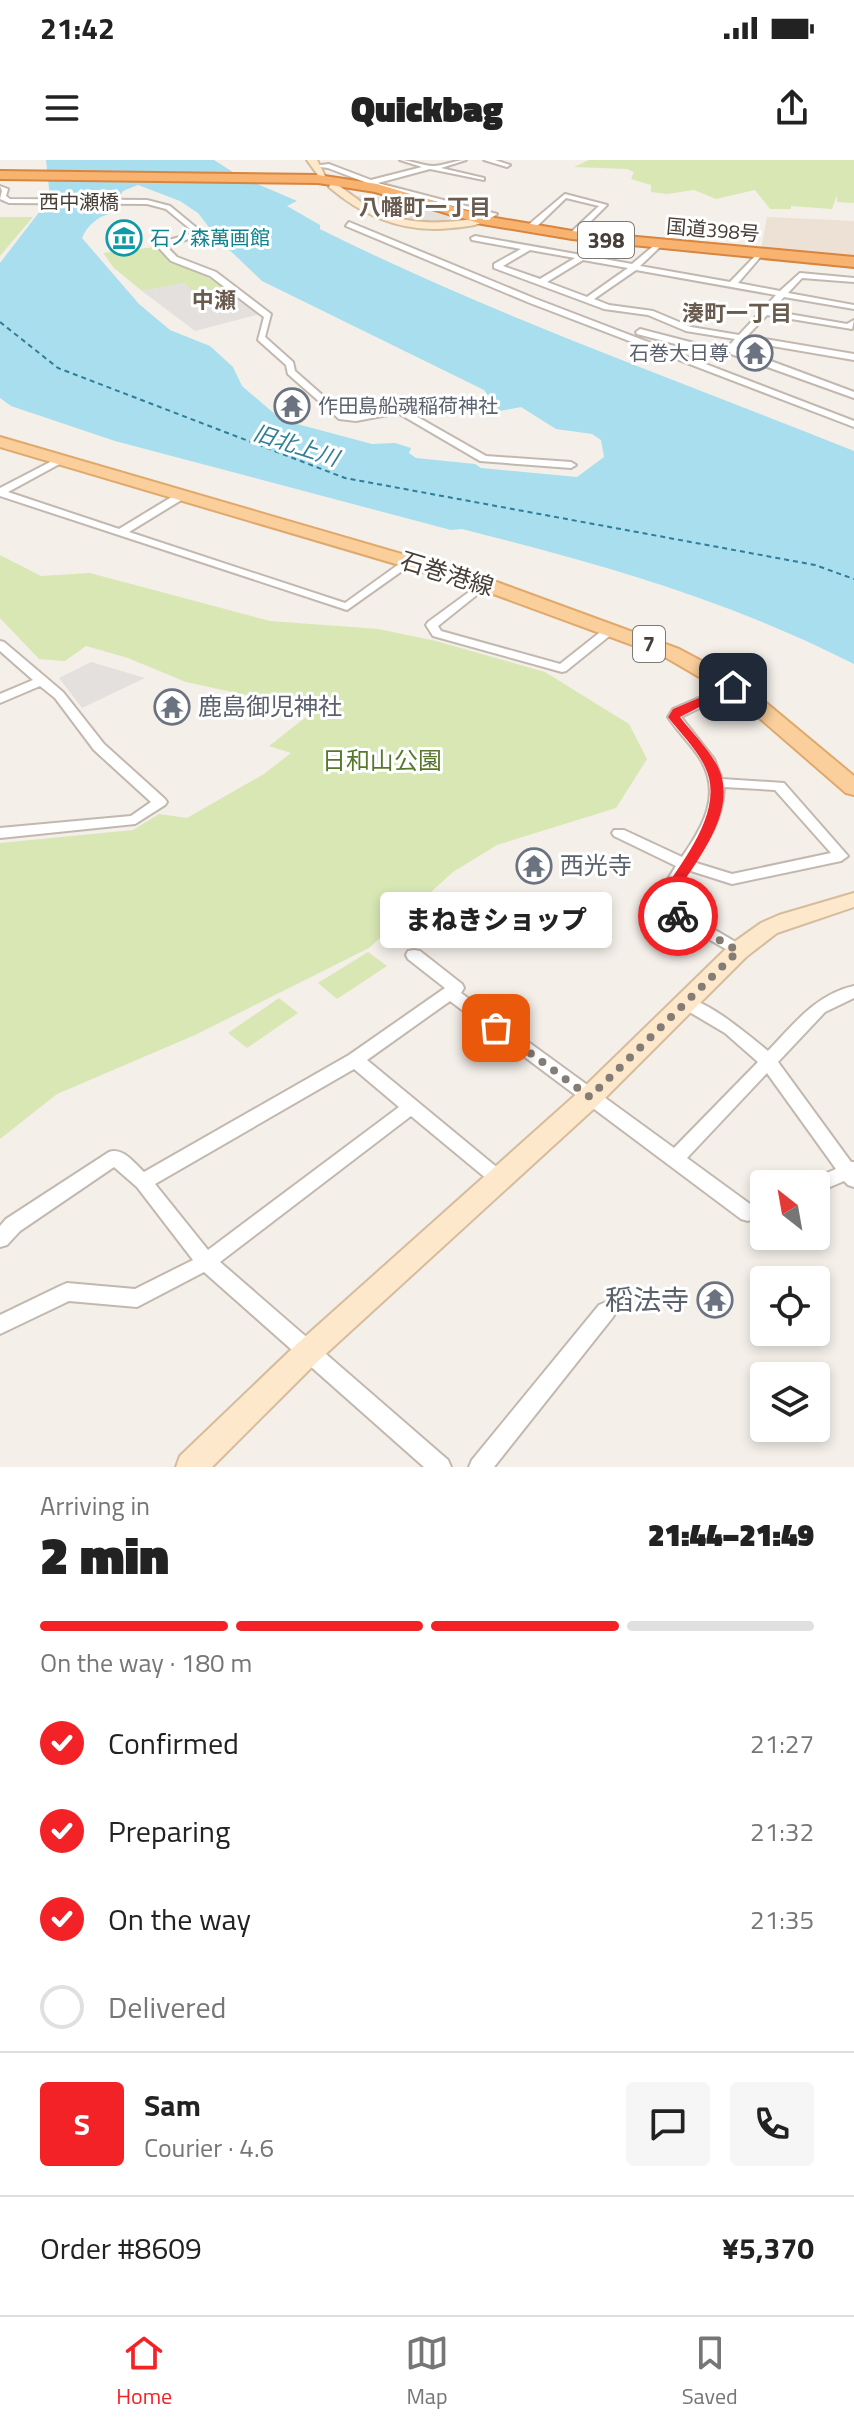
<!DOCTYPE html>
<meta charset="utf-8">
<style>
body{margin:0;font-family:"Titillium Web","Noto Sans JP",sans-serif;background:#f6f6f6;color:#222;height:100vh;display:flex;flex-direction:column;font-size:30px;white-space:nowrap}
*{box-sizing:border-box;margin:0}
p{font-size:26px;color:#767676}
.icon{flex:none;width:44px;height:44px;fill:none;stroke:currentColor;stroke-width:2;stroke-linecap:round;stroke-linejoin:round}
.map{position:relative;height:1307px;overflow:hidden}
.details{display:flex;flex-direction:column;background:#fff;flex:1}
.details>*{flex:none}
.needle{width:52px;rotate:329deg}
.controls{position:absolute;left:750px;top:1010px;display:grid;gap:16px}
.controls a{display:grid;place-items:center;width:80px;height:80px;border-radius:8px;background:#fff;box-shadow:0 4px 12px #0003;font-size:40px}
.pin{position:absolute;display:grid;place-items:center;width:68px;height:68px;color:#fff;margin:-34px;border-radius:16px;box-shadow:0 4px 12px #0006}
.courier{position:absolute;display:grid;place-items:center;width:80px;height:80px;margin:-40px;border:6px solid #f22227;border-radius:50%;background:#fff;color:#222;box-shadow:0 2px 10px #0007}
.bubble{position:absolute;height:56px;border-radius:8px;background:#fff;box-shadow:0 4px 12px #0003;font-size:26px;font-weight:800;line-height:56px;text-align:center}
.headline em{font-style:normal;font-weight:800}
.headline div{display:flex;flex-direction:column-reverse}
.headline{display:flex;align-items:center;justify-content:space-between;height:136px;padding:0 40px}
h1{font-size:52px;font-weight:800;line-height:60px}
.bar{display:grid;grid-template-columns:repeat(4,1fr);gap:12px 8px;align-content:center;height:96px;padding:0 40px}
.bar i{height:10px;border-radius:6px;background:#e0e0e0}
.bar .selected{background:#f22227}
.bar p{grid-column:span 4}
.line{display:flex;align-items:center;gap:20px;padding:0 40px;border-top:2px solid #e0e0e0}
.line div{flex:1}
.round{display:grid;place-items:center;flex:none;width:84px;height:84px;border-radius:8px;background:#f6f6f6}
ol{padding:0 40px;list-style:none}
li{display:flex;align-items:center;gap:24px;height:88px}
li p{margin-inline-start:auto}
li .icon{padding:8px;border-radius:50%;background:#f22227;color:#fff;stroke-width:4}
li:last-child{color:#767676}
li i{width:44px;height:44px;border:4px solid #e0e0e0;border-radius:50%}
.status{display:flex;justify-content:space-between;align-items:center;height:56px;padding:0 40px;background:#fff;direction:ltr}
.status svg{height:22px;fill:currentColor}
header{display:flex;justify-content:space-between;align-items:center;height:104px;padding:0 40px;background:#fff;font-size:36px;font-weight:800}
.dock{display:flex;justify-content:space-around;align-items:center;height:112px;border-top:2px solid #e0e0e0;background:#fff;font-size:22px;color:#767676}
.dock a{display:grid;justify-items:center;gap:4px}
.dock .selected{color:#f22227}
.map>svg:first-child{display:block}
.education{fill:#ece1d4}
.green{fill:#d8e7b4}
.parking{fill:#e3e0de}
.water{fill:#a8deee;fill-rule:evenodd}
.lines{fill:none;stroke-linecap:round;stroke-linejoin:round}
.ferry{stroke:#2f7e98;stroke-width:2;stroke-dasharray:5 4;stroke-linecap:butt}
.street-casing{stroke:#c2b8af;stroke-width:4}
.secondary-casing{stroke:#d5bc9d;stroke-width:4}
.primary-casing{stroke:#e0a96b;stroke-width:4}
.highway-casing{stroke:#d8853f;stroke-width:4}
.street{fill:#fff;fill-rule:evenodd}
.secondary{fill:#fde8cb;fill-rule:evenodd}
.primary{fill:#facf9c;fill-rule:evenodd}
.highway{fill:#f8b370;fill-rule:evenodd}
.route{fill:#f22227}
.done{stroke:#847d76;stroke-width:8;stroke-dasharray:0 14.4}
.labels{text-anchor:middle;stroke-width:6;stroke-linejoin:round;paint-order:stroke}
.far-street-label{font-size:20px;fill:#483f38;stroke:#fff}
.far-culture-label{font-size:20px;fill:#0d838f;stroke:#fff;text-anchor:start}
.far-worship-label{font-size:20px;fill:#5b616d;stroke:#fff;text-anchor:end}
.far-neighbourhood-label{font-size:22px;font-weight:bold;fill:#6a5b4f;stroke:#fff}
.shield{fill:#fff;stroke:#7f7974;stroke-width:2}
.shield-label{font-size:22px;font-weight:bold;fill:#483f38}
.far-water-label{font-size:22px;font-style:italic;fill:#2f7e98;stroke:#fff}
.street-label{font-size:24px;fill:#483f38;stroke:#fff}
.worship-label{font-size:24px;fill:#5b616d;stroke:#fff;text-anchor:start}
.park-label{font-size:24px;fill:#56782c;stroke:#fff}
.near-worship-label{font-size:28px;fill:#5b616d;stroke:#fff;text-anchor:end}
</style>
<div class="status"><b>21:42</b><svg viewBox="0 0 49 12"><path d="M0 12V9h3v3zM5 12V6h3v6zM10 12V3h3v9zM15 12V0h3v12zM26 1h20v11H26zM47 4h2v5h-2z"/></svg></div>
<header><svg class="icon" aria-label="menu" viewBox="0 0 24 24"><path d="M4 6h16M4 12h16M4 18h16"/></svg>Quickbag<svg class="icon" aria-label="share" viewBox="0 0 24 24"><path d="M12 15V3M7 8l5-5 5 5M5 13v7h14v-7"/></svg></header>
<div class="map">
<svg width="854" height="1307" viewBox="0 0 854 1307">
<rect width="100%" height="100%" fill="#f4efe9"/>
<path class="education" d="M767,57l87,4v37l-93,-8z"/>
<path class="green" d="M589,0h265v43l-17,-1v-7l-5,14 -41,-3v3h-21l-15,-19 -39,9 -22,-9 -27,4 -16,-2v-7l-20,-6 3,-7 -7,-3 -53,-2z
M0,57h33l-33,39z
M156,87l17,14 28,12 39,25c-21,1 -43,5 -55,-15l-43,8 -28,-23 -11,-15z
M0,395l41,21 49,-3 180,48 108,8 58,12 109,31 84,52 18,35 -31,49 -119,37 -44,27 -84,76 -174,87 -138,59 -57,45v-296l133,-13 26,-16 28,4 77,-44 27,-21 -22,-7 46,-36 -129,-28 -58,-24 -42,-12 -21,15 -26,-2 -39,-41z
M368,792l19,14 -50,33 -19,-16z
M279,838l19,15 -51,35 -19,-15z"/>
<path class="parking" d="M356,36h19l76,21 -9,4 -40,-2 -31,-11z
M185,123l9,12 12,3h34l20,16 -65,17 -53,-40z
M91,502l54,16 -63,30 -23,-30z"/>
<path class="water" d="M46,0h168l25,16 58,25 -10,5 33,19v4c172,86 355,150 534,222v213c-128,-65 -254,-100 -392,-135l-11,1 -336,-89 -104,-35 -11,-8v-135l50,-65zM138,25l42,16 18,12 20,26 44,42 222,109 16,21 21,-4 35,22 36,5 9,6 3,17 -27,20 -96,-9 -6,-4 -59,-6 -7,-5 2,-5 -16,-5 -23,1 -90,-24 -40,-34 -9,-19 -23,-21 -40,-16 -31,-26 -57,-66c5,-12 15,-21 27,-24l14,-23z"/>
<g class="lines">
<path class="ferry" d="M0,162l58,46 287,110 470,87 39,14"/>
<defs>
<path id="street" d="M400,0c11,0 22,6 33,6 11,0 22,-6 33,-6l-25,8 43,10v2l-54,-11 -52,14 119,31 -12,8h-6v-4l8,-3 -117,-31 -42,-16 -15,-2 16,-2 42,16 51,-13z
M484,0h11l15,5 -3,2z
M0,26l8,3 -2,7 4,3 137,1 23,6 34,28 -38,12 11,11 39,15 55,42 -6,23 28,25 2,9 50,44h11l44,-8 86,49 85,6 5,3 -5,3 -91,-7 -82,-48 -42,8 -17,-2 -51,-45 -2,-9 -28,-25 6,-23 -54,-41 -39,-15 -12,-13 2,-6 34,-9 -29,-24 -19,-5 -138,-1 -9,-4 2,-8z
M565,34l42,11 -32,32 -7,-2 31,-29 -33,-8 -33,32h-6v-4z
M349,62l187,77 318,122v6l-324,-124 -184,-77z
M475,76l157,28 25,-21h3v4l-20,19 90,16 28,-29 4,2 -24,28 42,8 20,-18 54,5v4l-52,-4 -14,15 66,12v4l-70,-12 -13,14 76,13 7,-4 -2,9 -85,-14 -20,21 107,18v6l-111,-19 -7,7 118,44v6l-123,-44 -4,-6 8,-9 -49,-8 -38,-16 -44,-6 -110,-41v-4l27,-15 -49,-9 -1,-2zM530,90l45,8 -35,21 -37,-13zM583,100l45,8 -41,29 -40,-15zM636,110l140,25 -37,40 -48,-8 -38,-16 -44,-6 -15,-6z
M640,169l81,21 1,2 -4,3 -81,-21 -1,-2z
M56,299l9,2 -57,31 111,37 56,-34h8v4l-54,33 216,71 61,-44 4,-1 6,3 -69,49 -347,-114v-8z
M484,421l6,3 -2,2 -50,40 3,5 119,33 48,-38 4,-1 6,4 -52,42 -4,1 -129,-36 -7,-11 2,-3z
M0,481l4,1 59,50 41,52 61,55 2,3 -2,3 -30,19 -135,14v-10l131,-12 20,-14 -57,-52 -39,-52 -15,-12 -40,17v-9l33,-14 -33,-29z
M733,523l6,4 -2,3 -56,27 33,42 8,20 62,4 64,73 -7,5 -109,23 -44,-14 -12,20 -5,14 73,43 2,4 -2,4 -6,1 -80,-46 -3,-4 6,-16 15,-24 -62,-30 -2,-3 2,-3h10l58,27c21,-30 41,-64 17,-100 -9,-14 -22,-26 -31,-40l5,-8zM724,627l51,3 56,63 -99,21 -39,-12c17,-24 30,-45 31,-75z
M414,790l6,1 42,33 2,4 -3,5 213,155 84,-86 -33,-29 -44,-26 -2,-4 2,-4c20,-5 71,39 87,52 25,-26 48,-57 86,-65v12l-29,14 -47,50 73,100h3v25l-6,-2 -4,-4 -28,12v-9h-9l3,-4 26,-11 -69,-96 -80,85 63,46 14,-6v16l-16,7 -7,-2 -291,-218 -83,59 138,114 3,5 -3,5 -6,2 -6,-2 -82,-68 -191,146 228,198 3,7h-27l-220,-195 -67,35 -68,-6 -69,33v-19l60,-29 7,-3 68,6 58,-29 -56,-73 -23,-20 -94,64 -13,14 -7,2v-21l6,-7 103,-67c14,-5 25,11 35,20l205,-117 96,-67 -37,-29 -2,-4 2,-4zM354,909l45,38 -191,143 -53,-66z
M606,1142l7,3 3,6 -3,6 -119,150h-25l3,-7 127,-155z"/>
<path id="secondary" d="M307,0h10l9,18h-6z
M332,22c13,6 24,18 37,25 36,19 75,18 113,10l5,3c-10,6 -24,7 -36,8 -47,5 -87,-11 -122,-41z
M854,733v14l-77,26 -31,24 -147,147 -281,257 -106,106h-36l4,-11 118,-113 283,-253 149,-145 31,-22 18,-8z"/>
<path id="primary" d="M0,277l491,143 188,69 62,33 113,94v19l-8,-2 -90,-78 -31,-23 -60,-35 -188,-69 -477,-141z"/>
<path id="highway" d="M0,11l318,4 59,9 107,32 88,15 282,26v10l-282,-28 -90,-15 -107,-32 -57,-9 -318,-4z"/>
</defs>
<use href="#street" class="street-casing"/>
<use href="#secondary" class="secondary-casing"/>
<use href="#primary" class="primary-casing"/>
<use href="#highway" class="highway-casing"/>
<use href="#street" class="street"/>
<use href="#secondary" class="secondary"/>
<use href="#primary" class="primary"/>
<use href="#highway" class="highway"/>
</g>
<path class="route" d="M729,525l10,2 -59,30c12,16 29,32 38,50 22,45 -25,98 -48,135l15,14 -7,5 -18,-9 -4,-10c22,-36 71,-90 49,-135 -8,-18 -25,-34 -37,-50l5,-8z"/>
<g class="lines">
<path class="done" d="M496,868l94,69 148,-146 -60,-35"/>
</g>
<defs>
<symbol id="museum-ring" viewBox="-11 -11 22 22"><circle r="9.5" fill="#fff" stroke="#0f9aa8" stroke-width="1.5"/><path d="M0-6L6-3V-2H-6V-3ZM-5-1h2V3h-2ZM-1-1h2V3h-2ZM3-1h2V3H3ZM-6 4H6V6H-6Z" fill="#0f9aa8"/></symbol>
<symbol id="temple-ring" viewBox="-11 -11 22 22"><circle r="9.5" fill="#fff" stroke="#6b7280" stroke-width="1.5"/><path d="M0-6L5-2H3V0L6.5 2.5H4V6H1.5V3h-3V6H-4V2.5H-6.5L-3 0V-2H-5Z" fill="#6b7280"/></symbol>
</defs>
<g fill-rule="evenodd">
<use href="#museum-ring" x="104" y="58" width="40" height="40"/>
<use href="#temple-ring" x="735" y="173" width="40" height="40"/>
<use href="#temple-ring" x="272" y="226" width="40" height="40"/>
<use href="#temple-ring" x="152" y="527" width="40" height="40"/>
<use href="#temple-ring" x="514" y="686" width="40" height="40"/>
<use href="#temple-ring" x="695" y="1120" width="40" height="40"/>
</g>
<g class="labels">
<g class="far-street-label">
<text x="79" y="49">西中瀬橋</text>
<text transform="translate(713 70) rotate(5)" y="7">国道398号</text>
</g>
<g class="far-culture-label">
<text x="150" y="85">石ノ森萬画館</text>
</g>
<g class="far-worship-label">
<text x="729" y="200">石巻大日尊</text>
<text x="318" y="253" text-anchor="start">作田島船魂稲荷神社</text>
</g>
<g class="far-neighbourhood-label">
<text x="425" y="55">八幡町一丁目</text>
<text x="214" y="148">中瀬</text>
<text x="737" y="161">湊町一丁目</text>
</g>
<g class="shield">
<rect x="578" y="62" width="56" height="36" rx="6"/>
<rect x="633" y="466" width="32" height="36" rx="6"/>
</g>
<g class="shield-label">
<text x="606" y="88">398</text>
<text x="649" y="492">7</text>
</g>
<g class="far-water-label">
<text transform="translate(296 285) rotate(18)" y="8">旧北上川</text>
</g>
<g class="street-label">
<text transform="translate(447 414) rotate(17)" y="8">石巻港線</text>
</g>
<g class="worship-label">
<text x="198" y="555">鹿島御児神社</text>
<text x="560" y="714">西光寺</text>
</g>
<g class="park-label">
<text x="382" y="609">日和山公園</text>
</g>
<g class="near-worship-label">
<text x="689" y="1150">稻法寺</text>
</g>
</g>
</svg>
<div class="controls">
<a><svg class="needle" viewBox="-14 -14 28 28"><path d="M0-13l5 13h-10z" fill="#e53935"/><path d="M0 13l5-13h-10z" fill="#767676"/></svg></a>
<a><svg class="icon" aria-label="locate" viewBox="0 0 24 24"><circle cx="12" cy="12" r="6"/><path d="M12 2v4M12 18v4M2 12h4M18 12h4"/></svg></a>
<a><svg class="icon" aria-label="layers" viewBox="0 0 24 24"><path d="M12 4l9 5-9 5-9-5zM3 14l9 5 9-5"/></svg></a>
</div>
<div class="pin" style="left:496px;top:868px;background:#ea580c"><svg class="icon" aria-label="bag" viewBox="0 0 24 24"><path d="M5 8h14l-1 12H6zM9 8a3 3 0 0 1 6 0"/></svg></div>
<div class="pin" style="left:733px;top:527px;background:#1f2937"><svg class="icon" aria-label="home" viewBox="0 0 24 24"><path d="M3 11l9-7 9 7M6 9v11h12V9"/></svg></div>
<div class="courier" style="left:678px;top:756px"><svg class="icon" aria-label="bike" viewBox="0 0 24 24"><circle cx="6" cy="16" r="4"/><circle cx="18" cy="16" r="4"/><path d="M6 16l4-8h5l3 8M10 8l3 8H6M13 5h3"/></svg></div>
<div class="bubble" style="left:380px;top:732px;width:232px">まねきショップ</div>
</div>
<section class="details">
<div class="headline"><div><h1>2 min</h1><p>Arriving in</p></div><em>21:44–21:49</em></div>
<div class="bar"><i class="selected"></i><i class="selected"></i><i class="selected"></i><i></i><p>On the way · 180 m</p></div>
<ol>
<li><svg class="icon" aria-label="check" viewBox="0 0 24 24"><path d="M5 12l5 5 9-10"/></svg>Confirmed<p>21:27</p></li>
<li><svg class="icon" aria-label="check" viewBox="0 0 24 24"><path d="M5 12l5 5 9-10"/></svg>Preparing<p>21:32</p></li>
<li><svg class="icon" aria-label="check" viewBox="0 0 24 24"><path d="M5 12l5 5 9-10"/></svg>On the way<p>21:35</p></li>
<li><i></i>Delivered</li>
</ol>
<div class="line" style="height:144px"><b class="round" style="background:#f22227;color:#fff">S</b><div><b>Sam</b><p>Courier · 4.6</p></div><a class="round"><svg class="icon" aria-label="chat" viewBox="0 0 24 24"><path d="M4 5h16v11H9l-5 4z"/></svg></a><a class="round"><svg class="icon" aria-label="phone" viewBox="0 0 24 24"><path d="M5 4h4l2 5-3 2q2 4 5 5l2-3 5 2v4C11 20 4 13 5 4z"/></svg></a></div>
<div class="line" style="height:104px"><div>Order #8609</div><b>¥5,370</b></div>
</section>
<nav class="dock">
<a class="selected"><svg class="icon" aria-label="home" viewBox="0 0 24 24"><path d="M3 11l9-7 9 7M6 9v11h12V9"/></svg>Home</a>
<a><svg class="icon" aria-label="map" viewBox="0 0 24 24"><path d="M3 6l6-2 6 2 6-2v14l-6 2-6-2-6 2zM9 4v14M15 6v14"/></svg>Map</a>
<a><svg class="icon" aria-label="saved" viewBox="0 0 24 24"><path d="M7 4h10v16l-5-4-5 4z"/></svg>Saved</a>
</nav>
